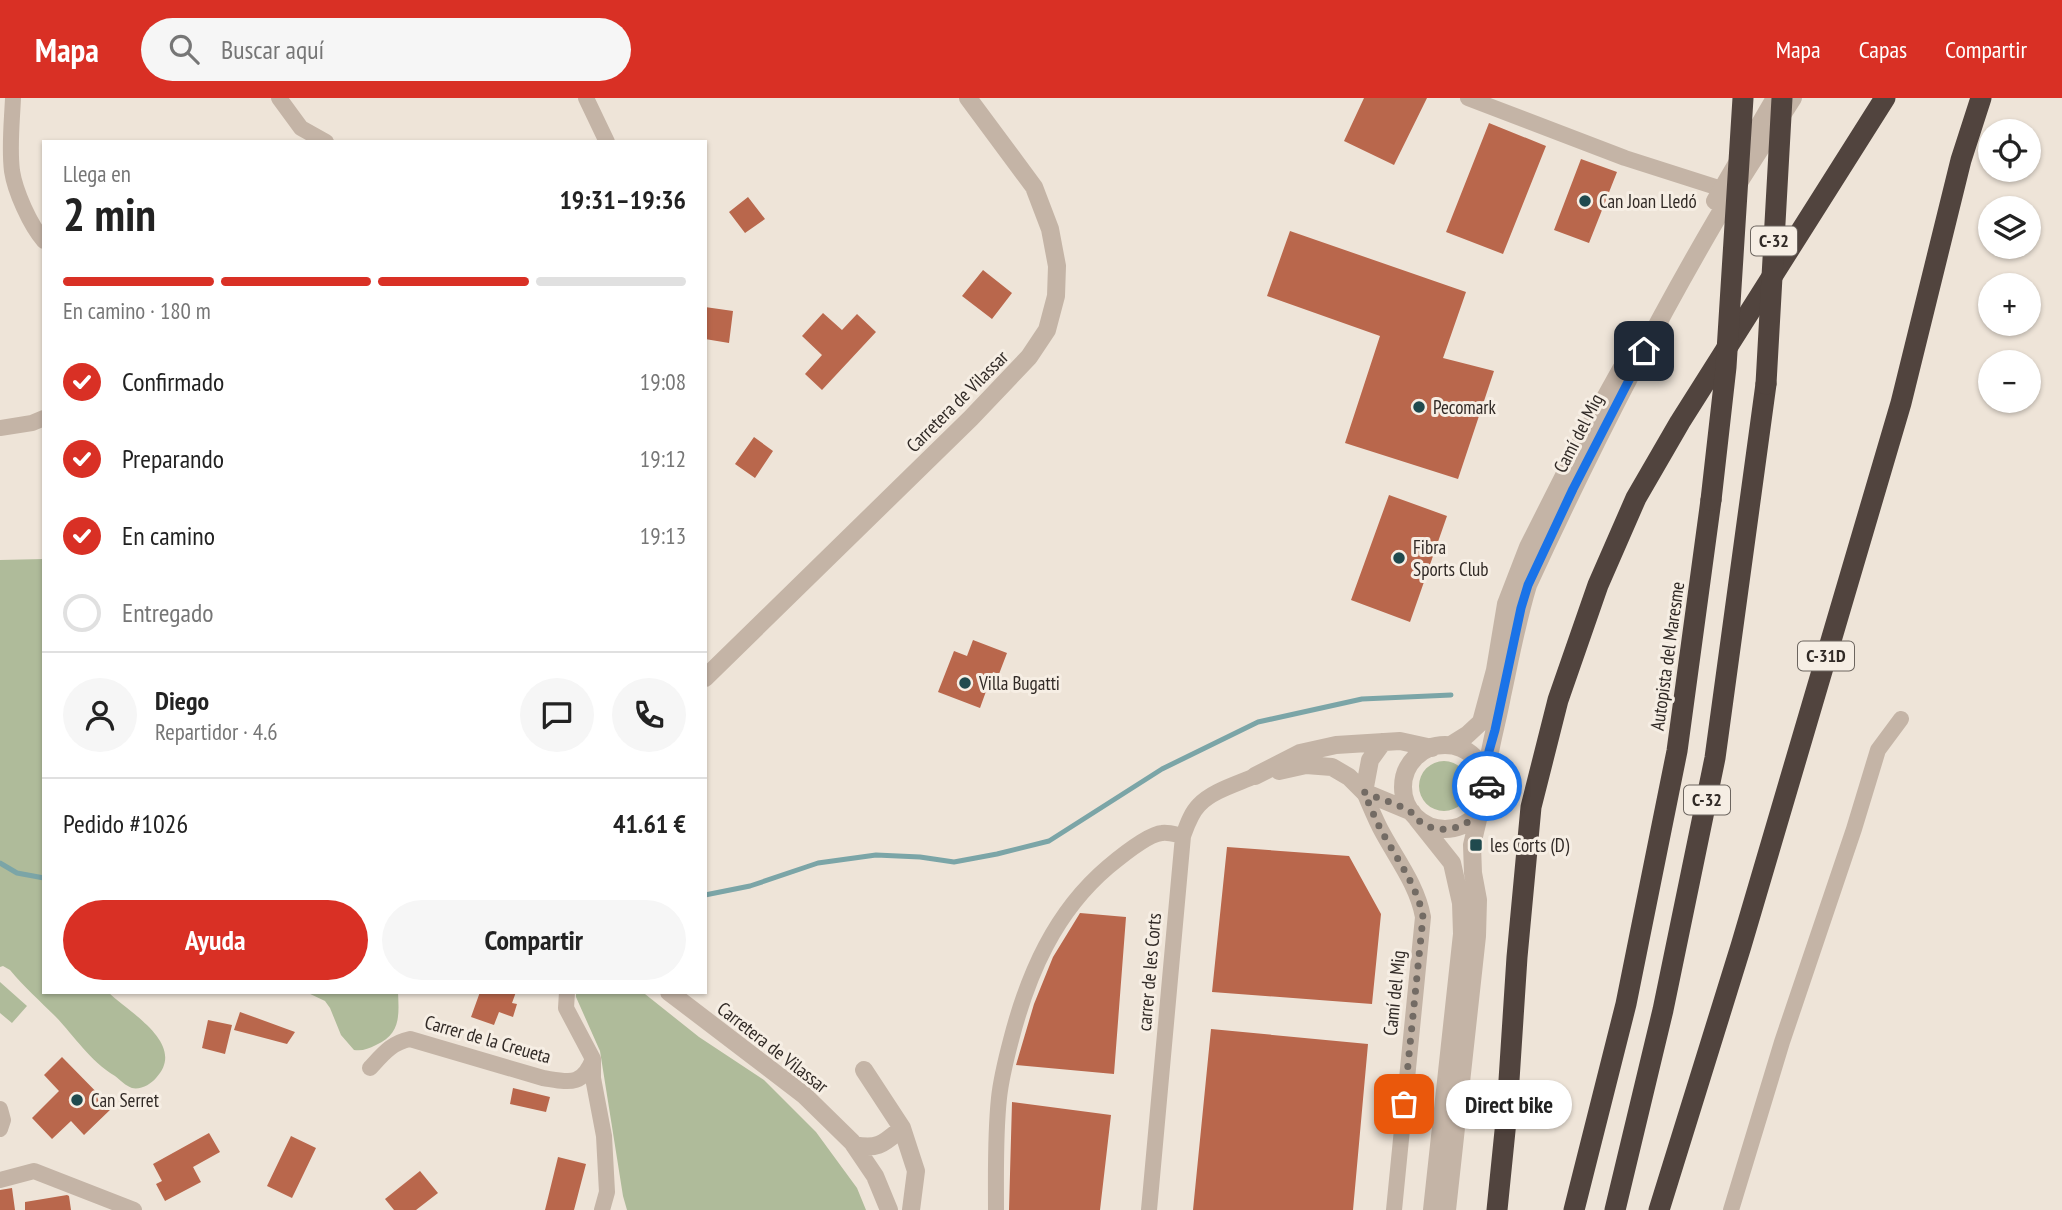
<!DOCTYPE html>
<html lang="es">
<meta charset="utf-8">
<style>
body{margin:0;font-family:"PT Sans Narrow",sans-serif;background:#f6f6f6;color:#222;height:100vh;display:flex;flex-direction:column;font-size:26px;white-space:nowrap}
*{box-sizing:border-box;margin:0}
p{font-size:23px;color:#767676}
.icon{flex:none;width:38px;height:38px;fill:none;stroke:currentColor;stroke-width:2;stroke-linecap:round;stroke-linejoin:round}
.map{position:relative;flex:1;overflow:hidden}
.panel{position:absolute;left:42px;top:42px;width:665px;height:854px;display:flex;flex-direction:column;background:#fff;border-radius:0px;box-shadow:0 2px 5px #0004}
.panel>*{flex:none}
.controls{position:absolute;left:1978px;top:21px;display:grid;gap:14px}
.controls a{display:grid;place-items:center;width:63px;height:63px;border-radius:50%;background:#fff;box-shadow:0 2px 5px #0004;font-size:35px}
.pin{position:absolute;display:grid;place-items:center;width:60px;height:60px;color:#fff;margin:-30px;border-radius:14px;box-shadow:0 4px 10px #0006}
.courier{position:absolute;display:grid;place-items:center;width:70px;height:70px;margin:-35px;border:5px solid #1a73e8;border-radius:50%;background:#fff;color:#222;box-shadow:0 2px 9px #0007}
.bubble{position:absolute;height:49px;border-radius:24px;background:#fff;box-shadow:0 2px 5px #0004;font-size:23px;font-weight:700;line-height:49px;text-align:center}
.head em{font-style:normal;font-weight:700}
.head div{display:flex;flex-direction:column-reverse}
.head{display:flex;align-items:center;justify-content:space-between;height:119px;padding:0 21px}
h1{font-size:46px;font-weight:700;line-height:52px}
.bar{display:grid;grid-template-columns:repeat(4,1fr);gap:10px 7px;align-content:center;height:84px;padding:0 21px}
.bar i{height:9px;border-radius:5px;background:#e0e0e0}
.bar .active{background:#d93025}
.bar p{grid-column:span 4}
.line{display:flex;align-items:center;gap:18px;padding:0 21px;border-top:2px solid #e0e0e0}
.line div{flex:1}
.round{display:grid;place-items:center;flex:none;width:74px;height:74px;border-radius:37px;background:#f6f6f6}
ol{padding:0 21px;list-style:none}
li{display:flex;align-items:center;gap:21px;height:77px}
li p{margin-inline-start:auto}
li .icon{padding:7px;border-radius:50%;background:#d93025;color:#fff;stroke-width:4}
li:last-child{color:#767676}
li i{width:38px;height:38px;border:4px solid #e0e0e0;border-radius:50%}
.action{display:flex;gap:14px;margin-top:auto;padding:14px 21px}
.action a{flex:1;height:80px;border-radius:42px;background:#d93025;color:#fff;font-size:28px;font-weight:700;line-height:80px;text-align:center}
.action a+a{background:#f6f6f6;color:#222}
header{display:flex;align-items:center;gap:42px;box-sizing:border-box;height:98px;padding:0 35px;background:#d93025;color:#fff}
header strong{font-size:33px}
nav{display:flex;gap:38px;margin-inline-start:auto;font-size:24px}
.search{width:490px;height:63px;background:#f6f6f6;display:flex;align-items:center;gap:18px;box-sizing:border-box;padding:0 24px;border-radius:38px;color:#767676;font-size:26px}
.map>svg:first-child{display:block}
.green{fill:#afbb9a}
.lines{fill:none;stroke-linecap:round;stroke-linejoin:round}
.stream{stroke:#7ba5a7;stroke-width:5}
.building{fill:#b9674c}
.minor{stroke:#c4b4a6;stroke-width:16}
.tertiary{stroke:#c4b4a6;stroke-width:18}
.motorway{stroke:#51443e;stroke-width:21}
.motorway-bridge{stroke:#51443e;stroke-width:21}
.done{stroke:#736b64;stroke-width:7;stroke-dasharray:0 12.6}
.route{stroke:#1a73e8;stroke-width:9}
.poi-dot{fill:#204a4e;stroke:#f6eee4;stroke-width:2.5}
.labels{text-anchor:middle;stroke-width:6;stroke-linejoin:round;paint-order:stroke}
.shield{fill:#f6eee4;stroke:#6c655f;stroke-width:2}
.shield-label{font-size:18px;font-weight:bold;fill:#312a26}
.poi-label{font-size:19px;fill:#312a26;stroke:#f6eee4;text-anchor:start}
.street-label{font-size:19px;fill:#312a26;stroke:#f6eee4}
</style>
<header>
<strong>Mapa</strong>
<div class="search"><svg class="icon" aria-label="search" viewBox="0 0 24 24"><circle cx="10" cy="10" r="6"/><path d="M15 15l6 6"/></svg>Buscar aquí</div>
<nav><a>Mapa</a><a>Capas</a><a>Compartir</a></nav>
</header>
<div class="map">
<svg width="2062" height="1112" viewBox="0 0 2062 1112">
<rect width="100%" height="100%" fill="#eee4d8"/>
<path class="green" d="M44,461v433h64c20,20 80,52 48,86 -5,6 -15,12 -24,10 -6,-2 -12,-8 -17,-12 -26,-16 -39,-38 -60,-60 -15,-15 -31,-29 -45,-46l-7,-4 -3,1v-407z
M1419 688a25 25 0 1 1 50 0a25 25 0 1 1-50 0Z
M0,884l27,24 -15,17 -12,-10z
M306,894h92c1,23 3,42 -22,53 -8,4 -13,6 -22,5l-13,-15 -11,-27 -5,-7z
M576,894h65l4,2 54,43 65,43 52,52 41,56 9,22h-239l-4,-14 -23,-145 -24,-54z"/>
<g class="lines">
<path class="stream" d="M0,765l17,10 27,5
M705,797l45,-9 68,-23 58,-8 44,2 34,5 43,-8 52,-13 113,-72 96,-47 104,-23 89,-4"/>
</g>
<path class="building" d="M1364,0h63l-33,67 -50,-24z
M1489,25l57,23 -43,108 -57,-22z
M1581,61l36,13 -28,71 -35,-13z
M748,99l17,22 -20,14 -16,-21z
M1290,133l176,61 -23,66 51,13 -36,108 -113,-36 35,-107 -113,-40z
M983,172l29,23 -20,26 -30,-23z
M705,209l28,4 -4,32 -24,-4z
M823,215l19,17 15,-16 19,18 -54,58 -17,-16 17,-19 -20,-19z
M754,339l19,14 -18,27 -20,-14z
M1389,397l58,21 -37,106 -59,-22z
M973,542l34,13 -8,21 -6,-2 -13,36 -42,-16 16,-41 13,5z
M1227,749l122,9 32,58 -9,90 -160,-12z
M1080,815l46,4 -12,157 -98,-9 18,-61 19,-47z
M480,894h36l-4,11 5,1 -4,13 -14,-5 -5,13 -23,-8z
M240,914l55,20 -8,12 -53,-14z
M208,922l24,5 -7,29 -23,-6z
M1211,931l157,15 -15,166h-160z
M62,959l50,51 -28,27 -13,-14 -19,18 -20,-21 27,-27 -15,-16z
M513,990l37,9 -4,15 -36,-8z
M1012,1004l99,13 -11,95h-91z
M209,1035l11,19 -27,15 8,15 -36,19 -9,-17 6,-3 -9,-17z
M291,1038l25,12 -24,50 -25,-12z
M558,1059l28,7 -12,46h-29z
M420,1073l18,22 -22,17h-22l-9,-11z
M12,1090l3,22h-15v-20z
M67,1097l2,1 2,14h-46v-8z"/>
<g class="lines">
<path class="minor" d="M13,0c-1,24 -4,49 -1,73 3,20 18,54 32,70
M279,0l22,30 25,14
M586,0l21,44
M1468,0l157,60 97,31
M0,330l32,-5 12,-5
M1364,694c5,12 10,24 16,36 15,29 37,56 43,89l-29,293
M567,894l-1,16 27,51v19l11,58 3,56 -5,18
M370,970c13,-14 21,-25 40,-29l133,39c26,4 39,9 50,-19
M0,1011l3,11 -3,9
M0,1082l34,-9 100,39
M996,1112c0,-37 -1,-75 3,-112 2,-19 7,-39 12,-58 17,-66 44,-128 97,-173 12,-10 40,-33 54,-34 7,-1 15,2 21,3
M1149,1112l34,-374c4,-11 8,-23 16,-31 13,-14 38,-21 56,-29
M1731,1112l51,-168 72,-213 24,-79 23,-31"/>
<path class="tertiary" d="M1715,103l60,-103
M705,580l266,-260 58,-61 18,-27 9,-34 1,-30 -7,-37 -16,-42 -66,-89
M1451,647l16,-10 14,-13 14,-52 11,-66 22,-57 58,-115 35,-63
M1403 689a42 42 0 1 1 84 0a42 42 0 1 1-84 0Z
M1279,673l27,-6 26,2 17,10 15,15 48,20
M1255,678l45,-23 36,-8 64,-4 32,7
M1486,678c3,-27 11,-53 16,-80 8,-37 15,-75 26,-111 57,-124 119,-247 188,-365 24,-41 51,-81 77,-122
M1364,694l6,-32 13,-18
M1417,721l35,44 9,40 1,31 -30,276
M669,894l135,103 48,47 23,34 14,34
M864,972l38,58 14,43 -5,39
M854,1047c25,5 30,-2 48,-17
M1447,1112l30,-274 1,-36 -5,-27 -1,-28 8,-34"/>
<path class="motorway" d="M1497,1112l10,-99 10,-154 14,-150 27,-107 40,-115 38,-87 44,-76 205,-324
M1574,1112l52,-206 51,-253 34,-251
M1615,1112l48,-200 52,-252 51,-374
M1659,1112l82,-264 160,-543 60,-243 20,-62"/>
<path class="motorway-bridge" d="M1766,286l16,-286
M1711,402l15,-133 17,-269"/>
</g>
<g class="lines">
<path class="done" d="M1404,1006l19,-187c-6,-33 -28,-60 -43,-89 -6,-12 -11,-24 -16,-36 12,6 35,12 45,19 7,4 2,2 8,8 17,16 43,12 59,-3 7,-8 11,-19 11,-30"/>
<path class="route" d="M1487,688l2,-35 6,-21 26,-122 7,-23 45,-96 71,-138"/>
</g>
<g class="poi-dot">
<circle cx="1585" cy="103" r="7"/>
<circle cx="1419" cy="309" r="7"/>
<circle cx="1399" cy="460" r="7"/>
<circle cx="965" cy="585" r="7"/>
<rect x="1469" y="740" width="14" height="14" rx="3.5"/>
<circle cx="77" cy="1002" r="7"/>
</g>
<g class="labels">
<g class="shield">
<rect x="1751" y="128.5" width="46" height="29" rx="5"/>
<rect x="1798" y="543.5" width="56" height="29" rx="5"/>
<rect x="1684" y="687.5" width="46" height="29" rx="5"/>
</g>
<g class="shield-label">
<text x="1774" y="149">C-32</text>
<text x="1826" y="564">C-31D</text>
<text x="1707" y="708">C-32</text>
</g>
<g class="poi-label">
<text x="1599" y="110">Can Joan Lledó</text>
<text x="1433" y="316">Pecomark</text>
<text x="1413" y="456">Fibra<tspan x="1413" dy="22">Sports Club</tspan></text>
<text x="979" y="592">Villa Bugatti</text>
<text x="1490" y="754">les Corts (D)</text>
<text x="91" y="1009">Can Serret</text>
</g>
<g class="street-label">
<text transform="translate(957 303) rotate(-45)" y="7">Carretera de Vilassar</text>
<text transform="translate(1578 335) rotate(-63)" y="7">Camí del Mig</text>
<text transform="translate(1667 558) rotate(-82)" y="7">Autopista del Maresme</text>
<text transform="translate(1149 874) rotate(-85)" y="7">carrer de les Corts</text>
<text transform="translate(1394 895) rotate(-84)" y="7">Camí del Mig</text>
<text transform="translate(488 941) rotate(16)" y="7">Carrer de la Creueta</text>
<text transform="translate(773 949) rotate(38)" y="7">Carretera de Vilassar</text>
</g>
</g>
</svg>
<div class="controls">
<a><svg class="icon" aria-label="locate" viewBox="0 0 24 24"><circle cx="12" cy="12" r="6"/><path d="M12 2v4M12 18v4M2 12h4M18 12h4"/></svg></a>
<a><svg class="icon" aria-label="layers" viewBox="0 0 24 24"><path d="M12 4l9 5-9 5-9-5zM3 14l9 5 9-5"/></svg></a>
<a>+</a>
<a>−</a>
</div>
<div class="pin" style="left:1404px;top:1006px;background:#ea580c"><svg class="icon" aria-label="bag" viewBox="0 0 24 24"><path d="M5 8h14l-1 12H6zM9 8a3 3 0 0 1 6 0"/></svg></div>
<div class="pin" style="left:1644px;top:253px;background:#1f2937"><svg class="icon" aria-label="home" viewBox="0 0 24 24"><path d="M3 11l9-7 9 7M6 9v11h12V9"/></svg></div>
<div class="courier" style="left:1487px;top:688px"><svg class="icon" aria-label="car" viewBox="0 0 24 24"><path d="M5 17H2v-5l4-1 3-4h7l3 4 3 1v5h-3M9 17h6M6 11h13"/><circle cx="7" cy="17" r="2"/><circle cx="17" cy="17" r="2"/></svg></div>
<div class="bubble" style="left:1446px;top:982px;width:126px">Direct bike</div>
<section class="panel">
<div class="head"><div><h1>2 min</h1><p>Llega en</p></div><em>19:31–19:36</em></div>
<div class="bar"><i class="active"></i><i class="active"></i><i class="active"></i><i></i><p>En camino · 180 m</p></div>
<ol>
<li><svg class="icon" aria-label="check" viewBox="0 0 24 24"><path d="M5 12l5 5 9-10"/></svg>Confirmado<p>19:08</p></li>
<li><svg class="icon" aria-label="check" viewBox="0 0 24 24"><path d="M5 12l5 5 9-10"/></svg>Preparando<p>19:12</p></li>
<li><svg class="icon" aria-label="check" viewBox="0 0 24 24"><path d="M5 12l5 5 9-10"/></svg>En camino<p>19:13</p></li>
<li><i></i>Entregado</li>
</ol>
<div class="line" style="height:126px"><a class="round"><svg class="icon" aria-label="person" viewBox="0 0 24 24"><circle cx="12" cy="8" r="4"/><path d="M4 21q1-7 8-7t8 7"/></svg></a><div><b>Diego</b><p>Repartidor · 4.6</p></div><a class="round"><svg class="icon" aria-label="chat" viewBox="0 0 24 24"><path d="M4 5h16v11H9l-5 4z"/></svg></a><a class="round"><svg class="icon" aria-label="phone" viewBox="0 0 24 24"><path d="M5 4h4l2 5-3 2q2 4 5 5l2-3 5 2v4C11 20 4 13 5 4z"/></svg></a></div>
<div class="line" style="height:91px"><div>Pedido #1026</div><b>41.61 €</b></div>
<div class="action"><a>Ayuda</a><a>Compartir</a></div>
</section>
</div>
